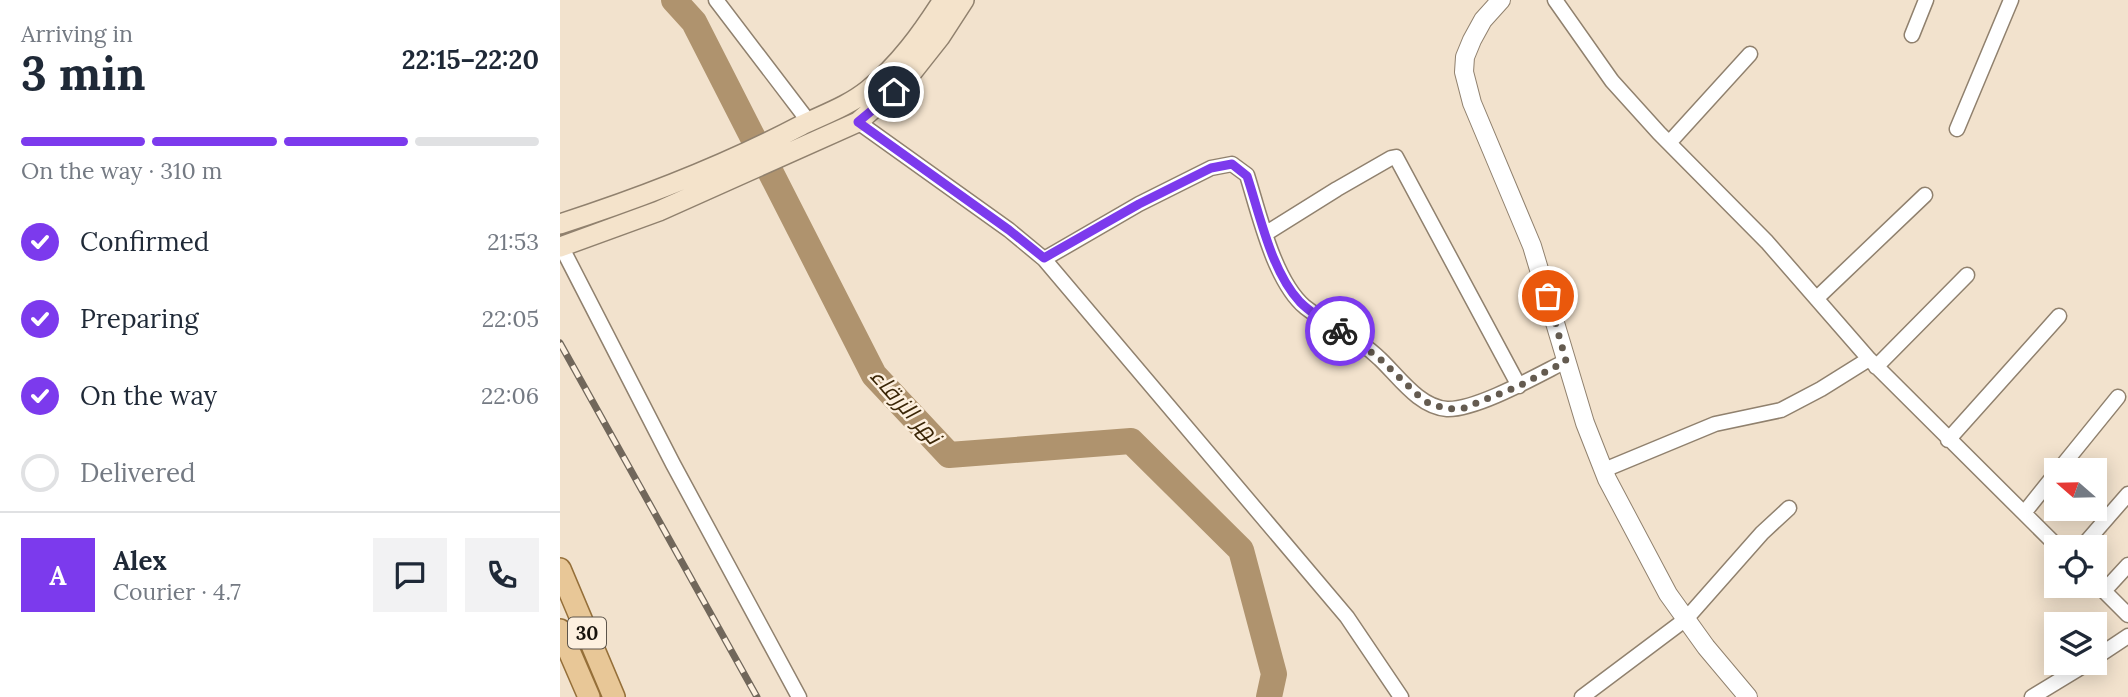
<!DOCTYPE html>
<meta charset="utf-8">
<style>
body{margin:0;font-family:Lora,Cairo,serif;background:#f2f2f3;color:#1f2937;height:100vh;display:flex;flex-direction:column;font-size:26px;white-space:nowrap}
*{box-sizing:border-box;margin:0}
p{font-size:23px;color:#747a83}
.icon{flex:none;width:38px;height:38px;fill:none;stroke:currentColor;stroke-width:2;stroke-linecap:round;stroke-linejoin:round}
.map{position:relative;flex:1;overflow:hidden}
.details{display:flex;flex-direction:column;background:#fff;width:560px}
.details>*{flex:none}
.needle{width:46px;rotate:290deg}
.buttons{position:absolute;left:1484px;top:458px;display:grid;gap:14px}
.buttons a{display:grid;place-items:center;width:63px;height:63px;border-radius:0px;background:#fff;box-shadow:0 4px 18px #0003;font-size:35px}
.pin{position:absolute;display:grid;place-items:center;width:60px;height:60px;color:#fff;margin:-30px;border:4px solid #fff;border-radius:50%;box-shadow:0 2px 7px #0007}
.courier{position:absolute;display:grid;place-items:center;width:70px;height:70px;margin:-35px;border:5px solid #7c3aed;border-radius:50%;background:#fff;color:#222;box-shadow:0 2px 9px #0007}
.overview em{font-style:normal;font-weight:700}
.overview div{display:flex;flex-direction:column-reverse}
.overview{display:flex;align-items:center;justify-content:space-between;height:119px;padding:0 21px}
h1{font-size:46px;font-weight:700;line-height:52px}
.bar{display:grid;grid-template-columns:repeat(4,1fr);gap:10px 7px;align-content:center;height:84px;padding:0 21px}
.bar i{height:9px;border-radius:5px;background:#e0e1e3}
.bar .on{background:#7c3aed}
.bar p{grid-column:span 4}
.line{display:flex;align-items:center;gap:18px;padding:0 21px;border-top:2px solid #e0e1e3}
.line div{flex:1}
.round{display:grid;place-items:center;flex:none;width:74px;height:74px;border-radius:0px;background:#f2f2f3}
ol{padding:0 21px;list-style:none}
li{display:flex;align-items:center;gap:21px;height:77px}
li p{margin-inline-start:auto}
li .icon{padding:7px;border-radius:50%;background:#7c3aed;color:#fff;stroke-width:4}
li:last-child{color:#747a83}
li i{width:38px;height:38px;border:4px solid #e0e1e3;border-radius:50%}
main{display:flex;flex:1;min-height:0}
.map>svg:first-child{display:block}
.lines{fill:none;stroke-linecap:round;stroke-linejoin:round}
.river{stroke:#af936e;stroke-width:26}
.minor-casing{stroke:#90816e;stroke-width:17}
.tertiary-casing{stroke:#90816e;stroke-width:20}
.secondary-casing{stroke:#90816e;stroke-width:22}
.primary-casing{stroke:#956f39;stroke-width:24}
.minor{stroke:#fff;stroke-width:14}
.tertiary{stroke:#fff;stroke-width:18}
.secondary{stroke:#f4e3cb;stroke-width:19}
.primary{stroke:#e8c797;stroke-width:21}
.rail-casing{stroke:#71675b;stroke-width:7}
.rail{stroke:#fdf0df;stroke-width:4.5;stroke-dasharray:13;stroke-linecap:butt}
.done{stroke:#645b50;stroke-width:7;stroke-dasharray:0 12.6}
.route{stroke:#7c3aed;stroke-width:9}
.labels{text-anchor:middle;stroke-width:5;stroke-linejoin:round;paint-order:stroke}
.shield{fill:#fdf0df;stroke:#5d554b;stroke-width:2}
.shield-label{font-size:19px;font-weight:bold;fill:#18130c}
.water-label{font-size:23px;font-style:italic;fill:#3b2606;stroke:#fdf0df}
</style>
<main>
<section class="details">
<div class="overview"><div><h1>3 min</h1><p>Arriving in</p></div><em>22:15–22:20</em></div>
<div class="bar"><i class="on"></i><i class="on"></i><i class="on"></i><i></i><p>On the way · 310 m</p></div>
<ol>
<li><svg class="icon" aria-label="check" viewBox="0 0 24 24"><path d="M5 12l5 5 9-10"/></svg>Confirmed<p>21:53</p></li>
<li><svg class="icon" aria-label="check" viewBox="0 0 24 24"><path d="M5 12l5 5 9-10"/></svg>Preparing<p>22:05</p></li>
<li><svg class="icon" aria-label="check" viewBox="0 0 24 24"><path d="M5 12l5 5 9-10"/></svg>On the way<p>22:06</p></li>
<li><i></i>Delivered</li>
</ol>
<div class="line" style="height:126px"><b class="round" style="background:#7c3aed;color:#fff">A</b><div><b>Alex</b><p>Courier · 4.7</p></div><a class="round"><svg class="icon" aria-label="chat" viewBox="0 0 24 24"><path d="M4 5h16v11H9l-5 4z"/></svg></a><a class="round"><svg class="icon" aria-label="phone" viewBox="0 0 24 24"><path d="M5 4h4l2 5-3 2q2 4 5 5l2-3 5 2v4C11 20 4 13 5 4z"/></svg></a></div>
</section>
<div class="map">
<svg width="1568" height="697" viewBox="0 0 1568 697">
<rect width="100%" height="100%" fill="#f2e2cd"/>
<g class="lines">
<path class="river" d="M114,0l20,22 180,353 75,80 182,-14 110,109 33,124 -5,23"/>
<defs>
<path id="minor" d="M156,0l93,122
M995,0l57,81 47,52 108,109 102,117 190,189
M1352,35l14,-35
M298,122l151,108 35,29 95,-55 72,-36 21,-4 15,11c12,38 27,106 58,132 24,19 53,30 75,52 19,18 39,48 67,50 30,1 91,-34 119,-48
M1397,129l54,-129
M1109,143l81,-89
M705,234l72,-45 54,-31 5,-1 123,229
M1,246l112,218 126,233
M484,259l303,358 54,80
M1257,298l108,-103
M1316,367l91,-92
M1388,440l111,-124
M1044,470l111,-46 66,-14 40,-21 48,-30
M1498,471l60,-74
M1464,513l32,-40
M1521,548l47,-54
M1535,582l33,33
M1544,591l24,-26
M1535,658l33,-22
M1022,697l104,-78 76,-86 27,-25
M1472,697l56,-34"/>
<path id="tertiary" d="M941,0l-18,20 -11,20 -7,17 -1,15 8,31 60,143 53,177 22,56 61,115 38,53 42,50"/>
<path id="secondary" d="M0,224c84,-27 164,-58 242,-99 23,-11 46,-19 66,-35 31,-25 54,-57 75,-90
M0,247l99,-36 199,-89 48,-42 34,-43 24,-37"/>
<path id="primary" d="M0,569l54,128
M0,630l29,67"/>
</defs>
<use href="#minor" class="minor-casing"/>
<use href="#tertiary" class="tertiary-casing"/>
<use href="#secondary" class="secondary-casing"/>
<use href="#primary" class="primary-casing"/>
<use href="#minor" class="minor"/>
<use href="#tertiary" class="tertiary"/>
<use href="#secondary" class="secondary"/>
<use href="#primary" class="primary"/>
<defs>
<path id="rail" d="M0,343l197,354"/>
</defs>
<use href="#rail" class="rail-casing"/>
<use href="#rail" class="rail"/>
</g>
<g class="lines">
<path class="done" d="M780,331l38,26 44,42 8,5 18,5 16,-1 55,-22 47,-25 -18,-65"/>
<path class="route" d="M334,92l-36,30 151,108 35,28 95,-54 72,-36 21,-4 15,12c13,39 24,95 53,126 11,11 27,21 40,29"/>
</g>
<g class="labels">
<rect class="shield" x="8" y="617.5" width="38" height="31" rx="5"/>
<g class="shield-label">
<text x="27" y="640">30</text>
</g>
<g class="water-label">
<text transform="translate(346 406) rotate(48)" y="8">نهر الزرقاء</text>
</g>
</g>
</svg>
<div class="buttons">
<a><svg class="needle" viewBox="-14 -14 28 28"><path d="M0-13l5 13h-10z" fill="#e53935"/><path d="M0 13l5-13h-10z" fill="#747a83"/></svg></a>
<a><svg class="icon" aria-label="locate" viewBox="0 0 24 24"><circle cx="12" cy="12" r="6"/><path d="M12 2v4M12 18v4M2 12h4M18 12h4"/></svg></a>
<a><svg class="icon" aria-label="layers" viewBox="0 0 24 24"><path d="M12 4l9 5-9 5-9-5zM3 14l9 5 9-5"/></svg></a>
</div>
<div class="pin" style="left:988px;top:296px;background:#ea580c"><svg class="icon" aria-label="bag" viewBox="0 0 24 24"><path d="M5 8h14l-1 12H6zM9 8a3 3 0 0 1 6 0"/></svg></div>
<div class="pin" style="left:334px;top:92px;background:#1f2937"><svg class="icon" aria-label="home" viewBox="0 0 24 24"><path d="M3 11l9-7 9 7M6 9v11h12V9"/></svg></div>
<div class="courier" style="left:780px;top:331px"><svg class="icon" aria-label="bike" viewBox="0 0 24 24"><circle cx="6" cy="16" r="4"/><circle cx="18" cy="16" r="4"/><path d="M6 16l4-8h5l3 8M10 8l3 8H6M13 5h3"/></svg></div>
</div>
</main>
